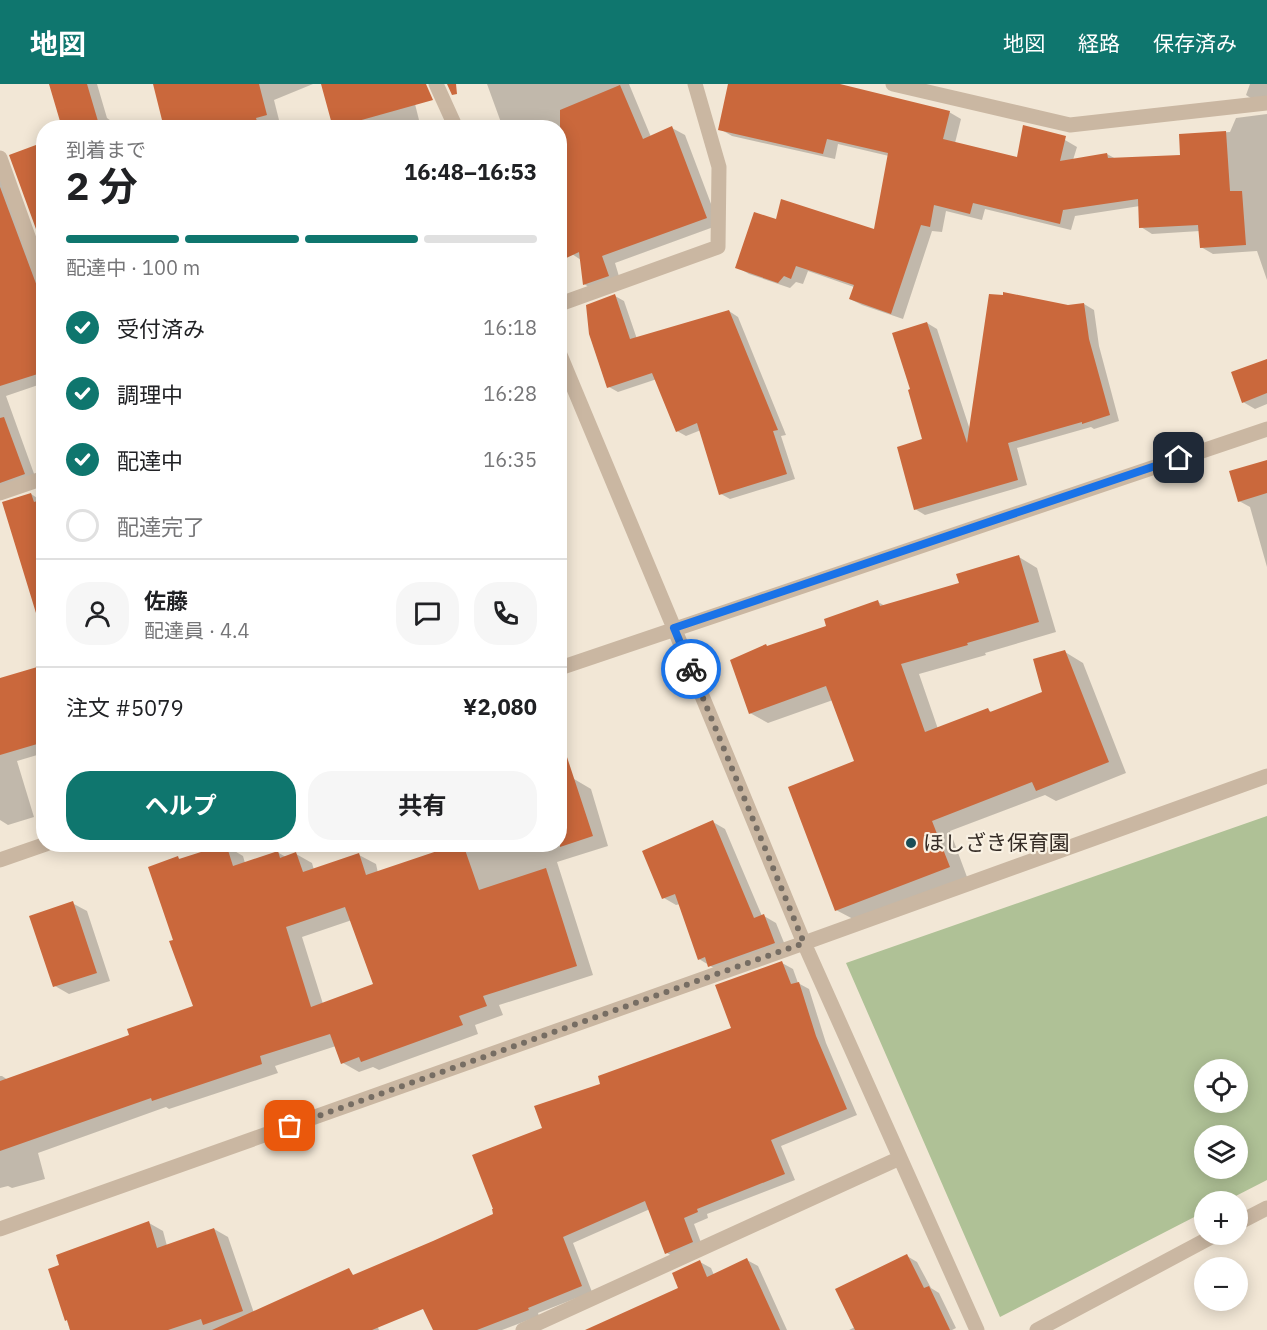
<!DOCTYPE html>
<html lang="ja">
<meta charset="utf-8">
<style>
body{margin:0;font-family:"IBM Plex Sans","Noto Sans JP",sans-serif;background:#f6f6f6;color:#202124;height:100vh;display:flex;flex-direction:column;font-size:22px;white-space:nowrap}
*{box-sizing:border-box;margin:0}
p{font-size:20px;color:#757577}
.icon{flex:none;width:33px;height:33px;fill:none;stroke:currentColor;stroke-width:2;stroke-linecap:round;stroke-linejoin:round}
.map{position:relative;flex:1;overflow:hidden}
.drawer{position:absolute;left:36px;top:36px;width:531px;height:732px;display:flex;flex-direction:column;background:#fff;border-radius:24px;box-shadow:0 3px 15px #0003}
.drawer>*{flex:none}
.buttons{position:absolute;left:1194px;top:975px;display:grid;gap:12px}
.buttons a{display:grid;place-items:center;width:54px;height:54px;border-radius:50%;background:#fff;box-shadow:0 3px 15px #0003;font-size:30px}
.pin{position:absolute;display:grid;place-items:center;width:51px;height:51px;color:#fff;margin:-26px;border-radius:12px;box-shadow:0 3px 9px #0006}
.courier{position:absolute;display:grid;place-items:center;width:60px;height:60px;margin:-30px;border:4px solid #1a73e8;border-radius:50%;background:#fff;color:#222;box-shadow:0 2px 8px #0007}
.overview em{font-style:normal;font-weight:700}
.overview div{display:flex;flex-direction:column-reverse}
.overview{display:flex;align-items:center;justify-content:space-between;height:102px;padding:0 30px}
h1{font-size:39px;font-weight:700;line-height:45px}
.bar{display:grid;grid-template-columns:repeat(4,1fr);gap:9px 6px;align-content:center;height:72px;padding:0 30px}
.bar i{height:8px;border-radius:4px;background:#e0e0e0}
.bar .on{background:#0f766e}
.bar p{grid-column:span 4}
.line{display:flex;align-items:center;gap:15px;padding:0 30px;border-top:2px solid #e0e0e0}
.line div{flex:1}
.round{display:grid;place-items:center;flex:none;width:63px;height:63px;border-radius:24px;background:#f6f6f6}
ol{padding:0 30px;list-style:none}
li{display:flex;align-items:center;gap:18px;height:66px}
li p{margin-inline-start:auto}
li .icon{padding:6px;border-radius:50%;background:#0f766e;color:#fff;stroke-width:4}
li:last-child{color:#757577}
li i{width:33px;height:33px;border:3px solid #e0e0e0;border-radius:50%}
.primary-button{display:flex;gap:12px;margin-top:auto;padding:12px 30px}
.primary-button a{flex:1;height:69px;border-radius:24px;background:#0f766e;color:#fff;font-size:24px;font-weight:700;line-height:69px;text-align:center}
.primary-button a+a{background:#f6f6f6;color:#202124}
header{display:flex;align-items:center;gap:36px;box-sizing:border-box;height:84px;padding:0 30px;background:#0f766e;color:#fff}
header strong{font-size:28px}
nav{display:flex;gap:33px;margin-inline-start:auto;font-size:21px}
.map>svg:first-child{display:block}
.green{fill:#afc196;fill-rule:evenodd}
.shadow{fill:#0003;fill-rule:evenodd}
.building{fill:#ca683c;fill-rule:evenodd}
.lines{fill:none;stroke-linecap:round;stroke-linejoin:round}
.service{stroke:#cab7a2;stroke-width:15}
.minor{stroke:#cab7a2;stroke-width:15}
.done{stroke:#766d63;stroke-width:6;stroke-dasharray:0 10.8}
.route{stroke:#1a73e8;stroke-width:8}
.poi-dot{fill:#194e57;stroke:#f9f1e3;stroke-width:2}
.labels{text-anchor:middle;stroke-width:4.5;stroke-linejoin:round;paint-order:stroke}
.poi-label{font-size:21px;fill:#342b25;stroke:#f9f1e3;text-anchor:start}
</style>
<header>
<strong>地図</strong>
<nav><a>地図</a><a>経路</a><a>保存済み</a></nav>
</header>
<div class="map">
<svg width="1267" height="1246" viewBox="0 0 1267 1246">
<rect width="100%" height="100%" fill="#f2e7d6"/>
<path class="green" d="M1267,732v364l-41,21 -22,1v10l-204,105 -154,-354zM1204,986h34v32h-34zM1204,1052h34v32h-34z"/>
<path class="shadow" d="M59,0h38l10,34 7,5 2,5h-72v5l-2,-5 20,-7z
M155,0h158l-39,16 7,28h-115z
M323,0h87l11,44h-87z
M487,0h142l22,53 21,-9 13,7 34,90 -104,38 6,20 -24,9 -13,-8 -3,-24 -9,-6 -12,-27v-5l4,-2 -4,-13v-79h-57z
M730,0h96l123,28 12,7 -6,24 63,16 47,-19 12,7 -4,13 34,-6 9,5 66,-3 -2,-21 50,-3 6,-14 31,-4v166l-10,-29 -44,3 -12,-7 -1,-16 -48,3 -11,-7 -1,-21 -65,10 -4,14 -86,-21 -3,11 -36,-9 -4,21 -10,-1 -29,88 -41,-14 -12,-6 4,-12 -46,-16 -5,13 -7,-2 -6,6 -41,-14 -12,-7 40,-46 99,10 13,-75 -51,-12 -3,15 -103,-23 -12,-7z
M1250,0h17v17l-10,1 -11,-7z
M0,85l44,109v105l-38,13 31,86 -26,9 -11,-6z
M615,212l9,5 13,38 92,-28 9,6 48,118 -5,1 14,43 -65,20 -9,-5 -20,-64 -15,6 -9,-5 -20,-52 -39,13 -9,-5z
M1084,220l10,6 5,36 20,75 -25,8 -3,-2 -74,21 10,37 -102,30 -10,-6 9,-69 -12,-50 15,-67 10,6 33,101 98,-124z
M1267,277v43l-12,5 -12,-7z
M1267,379v104l-17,-60 -11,-6z
M31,410l11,7 2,99z
M1019,473l18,11 19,64 -71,21 1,2 -67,19 19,55 50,-19 5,3 51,-20 21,-41 18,11 43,110 -70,28 -11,-6 -95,36 17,46 -112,43 -19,-10 20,-148 -23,-62 -65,23 -18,-10 18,-66 60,-20 50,-25 7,4 76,-22z
M44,582v87l-27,8 17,56 -26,8 -8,-5v-140z
M560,679l6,19 8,-3 17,10 17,57 -51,16 36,113 -94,30 4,10 -28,10 3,9 -99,36 -6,-3 -14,5 -16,-9 -7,-17 -61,20 3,7 -109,36 -3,-2 -128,46 7,26 -33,9 -4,-2 -8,2v-112h2l6,4 123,-44 64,-29 -20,-66 3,-83 4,2 44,-14 17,10 2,7 32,-11 9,5 10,-3 16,9 2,7 45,-15 17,9 2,9 85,-29h97zM352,836l23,65 -52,19 -21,-67z
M713,738l12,7 37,87h2l12,7 11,27 -65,23 -23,-14 -19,-55 -4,1 -12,-7z
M72,819l15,8 23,70 -41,13 -14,-8z
M782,879l11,6 5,14 11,6 17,54 31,72 -76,31 14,34 -88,34 1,4 -14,6 9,24 -26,11 -10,-6 -17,-44 -77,34 19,49 -54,21 1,3 -37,14h-68l61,-116 49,-85 58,-44 131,-56z
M149,1139l14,8 4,15 47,-17 14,8 26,76 104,-33 21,50h-309l-20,-60z
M907,1172l10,6 14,26 8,5 17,35 -4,2h-103l6,-3z
M747,1176l11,6 29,64h-159l52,-41 20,-27 11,6 3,7z"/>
<path class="building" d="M49,0h38l13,44h-38z
M153,0h106l8,31 -11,3 3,10h-41l-2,-8 -30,8h-22z
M321,0h105l7,16 -100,28z
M447,0h9l1,10 -5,1z
M728,0h112l110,27 -7,28 74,18 6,-32 43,11 -6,25 47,-8 1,5 72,-3 -1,-21 47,-3 4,60h12l4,54 -46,3 -2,-23 -59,3 -1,-29 -75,11 -3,14 -87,-21 -3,11 -36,-9 -4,22 -9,-2 -30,89 -42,-15 5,-14 -58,-19 -5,13 -7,-3 -6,7 -43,-15 19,-56 22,7 5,-20 93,30 14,-76 -61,-14 -4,15 -105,-24z
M620,1l23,54 29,-13 35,92 -105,38 7,20 -26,9 -4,-33 -19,9v-151z
M44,58v109l-35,-96z
M0,103l44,118v67l-44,14z
M1003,208l65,13 16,-2 5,36 21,76 -28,9v-2l-74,21 10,37 -104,30 -17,-63 25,-8 -14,-49 2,-1 -18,-56 35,-11 40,121 22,-149 14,1z
M615,210l15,45 99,-29 49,120 -5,1 14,43 -68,21 -22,-72 -21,9 -24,-59 -45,15 -18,-54 -3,-29z
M1267,275v34l-25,10 -11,-31z
M4,333l21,57 -25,9v-65z
M1267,376v33l-29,9 -9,-31z
M31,409l3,9 10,-3v113l-8,1 -34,-111z
M1019,471l20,67 -72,21 1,2 -67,19 24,68 63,-24 2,4 52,-20 -9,-33 32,-9 44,112 -73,29 -4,-9 -100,39 18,46 -115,44 -47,-124 66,-26 -28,-75 -77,28 -19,-54 36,-16 1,2 59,-20 -2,-7 54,-19 2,6 79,-23 -3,-9z
M44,581v77l-44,13v-77z
M566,670l27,82 -33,11v-92z
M713,736l41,98 10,-4 11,29 -67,24 -3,-10 -7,3 -23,-66 -13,5 -20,-48z
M226,760l7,22 45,-15 2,7 16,-6 7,20 56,-19 7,22 92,-31h5l16,46 67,-22 31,98 -94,30 4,10 -28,10 4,9 -102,37 -2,-5 -18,7 -11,-30 -70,22 2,8 -110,37 -1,-3 -151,53v-70l129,-46 -2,-6 66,-23 -24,-65 4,-1 -25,-73 30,-11 1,3zM345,823l28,77 -62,23 -25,-80z
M73,817l24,72 -44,14 -24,-71z
M782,877l9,23 8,-2 17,54 31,73 -76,31 14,34 -88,35 1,3 -14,6 9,24 -28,12 -20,-53 -82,36 19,49 -54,22 1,2 -52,20h-44l-10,-21 -51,21h-160l137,-62 4,7 80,-34 60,-27 -1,-5h1l-21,-54 70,-27 -8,-22 66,-22 -2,-8 133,-48 -16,-43z
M149,1137l8,27 57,-20 29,83 -40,14 -2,-6 -33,11h-98l-3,-10 -2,1 -17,-52 11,-4 -3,-10z
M907,1170l17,34 5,-2 21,44h-95l-20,-41z
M747,1174l33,72h-195l93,-42 -6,-15 28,-13 7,17z"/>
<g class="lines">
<path class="service" d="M893,0l177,41 197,-22
M0,74l44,123"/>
<path class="minor" d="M436,0l20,44
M560,220l158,-57 1,-80 -24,-83
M560,271l114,273 130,315 173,387
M0,409l44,-15
M560,584l707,-239
M0,776l46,-16
M1238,1139l29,-15
M0,1145l804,-286 463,-167
M523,1246l377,-172
M1037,1246l180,-96"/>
</g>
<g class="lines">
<path class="done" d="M290,1042l514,-183 -113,-274"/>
<path class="route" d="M691,585l-17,-41 505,-170"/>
</g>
<circle class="poi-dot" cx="911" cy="759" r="6"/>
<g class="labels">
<g class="poi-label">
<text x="923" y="766">ほしざき保育園</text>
</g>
</g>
</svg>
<div class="buttons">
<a><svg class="icon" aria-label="locate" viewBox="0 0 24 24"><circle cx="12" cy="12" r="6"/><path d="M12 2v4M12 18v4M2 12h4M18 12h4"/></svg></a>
<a><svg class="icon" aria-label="layers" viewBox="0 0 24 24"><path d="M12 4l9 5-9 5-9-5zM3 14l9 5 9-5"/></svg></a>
<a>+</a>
<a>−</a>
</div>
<div class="pin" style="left:290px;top:1042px;background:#ea580c"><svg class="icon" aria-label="bag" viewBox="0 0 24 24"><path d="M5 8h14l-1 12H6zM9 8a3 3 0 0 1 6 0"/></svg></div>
<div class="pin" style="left:1179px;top:374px;background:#1f2937"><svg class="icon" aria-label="home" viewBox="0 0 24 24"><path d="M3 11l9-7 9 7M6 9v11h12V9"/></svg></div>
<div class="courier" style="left:691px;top:585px"><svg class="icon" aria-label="bike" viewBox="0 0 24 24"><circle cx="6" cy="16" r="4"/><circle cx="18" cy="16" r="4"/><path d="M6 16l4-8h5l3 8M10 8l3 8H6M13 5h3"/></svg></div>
<section class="drawer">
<div class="overview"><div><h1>2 分</h1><p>到着まで</p></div><em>16:48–16:53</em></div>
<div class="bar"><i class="on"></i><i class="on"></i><i class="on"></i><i></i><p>配達中 · 100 m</p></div>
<ol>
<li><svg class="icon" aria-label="check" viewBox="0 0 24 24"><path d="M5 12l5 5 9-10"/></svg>受付済み<p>16:18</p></li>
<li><svg class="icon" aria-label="check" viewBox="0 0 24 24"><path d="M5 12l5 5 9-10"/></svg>調理中<p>16:28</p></li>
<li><svg class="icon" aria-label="check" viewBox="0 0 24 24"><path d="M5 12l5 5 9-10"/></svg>配達中<p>16:35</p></li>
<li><i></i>配達完了</li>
</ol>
<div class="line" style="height:108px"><a class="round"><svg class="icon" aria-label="person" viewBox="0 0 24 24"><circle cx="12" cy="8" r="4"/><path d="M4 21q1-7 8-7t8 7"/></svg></a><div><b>佐藤</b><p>配達員 · 4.4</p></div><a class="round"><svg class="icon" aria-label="chat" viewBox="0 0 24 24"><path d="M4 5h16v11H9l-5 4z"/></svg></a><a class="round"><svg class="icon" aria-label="phone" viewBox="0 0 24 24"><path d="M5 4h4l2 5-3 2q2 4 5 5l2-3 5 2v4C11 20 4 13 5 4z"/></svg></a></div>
<div class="line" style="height:78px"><div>注文 #5079</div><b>¥2,080</b></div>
<div class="primary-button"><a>ヘルプ</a><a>共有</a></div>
</section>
</div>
